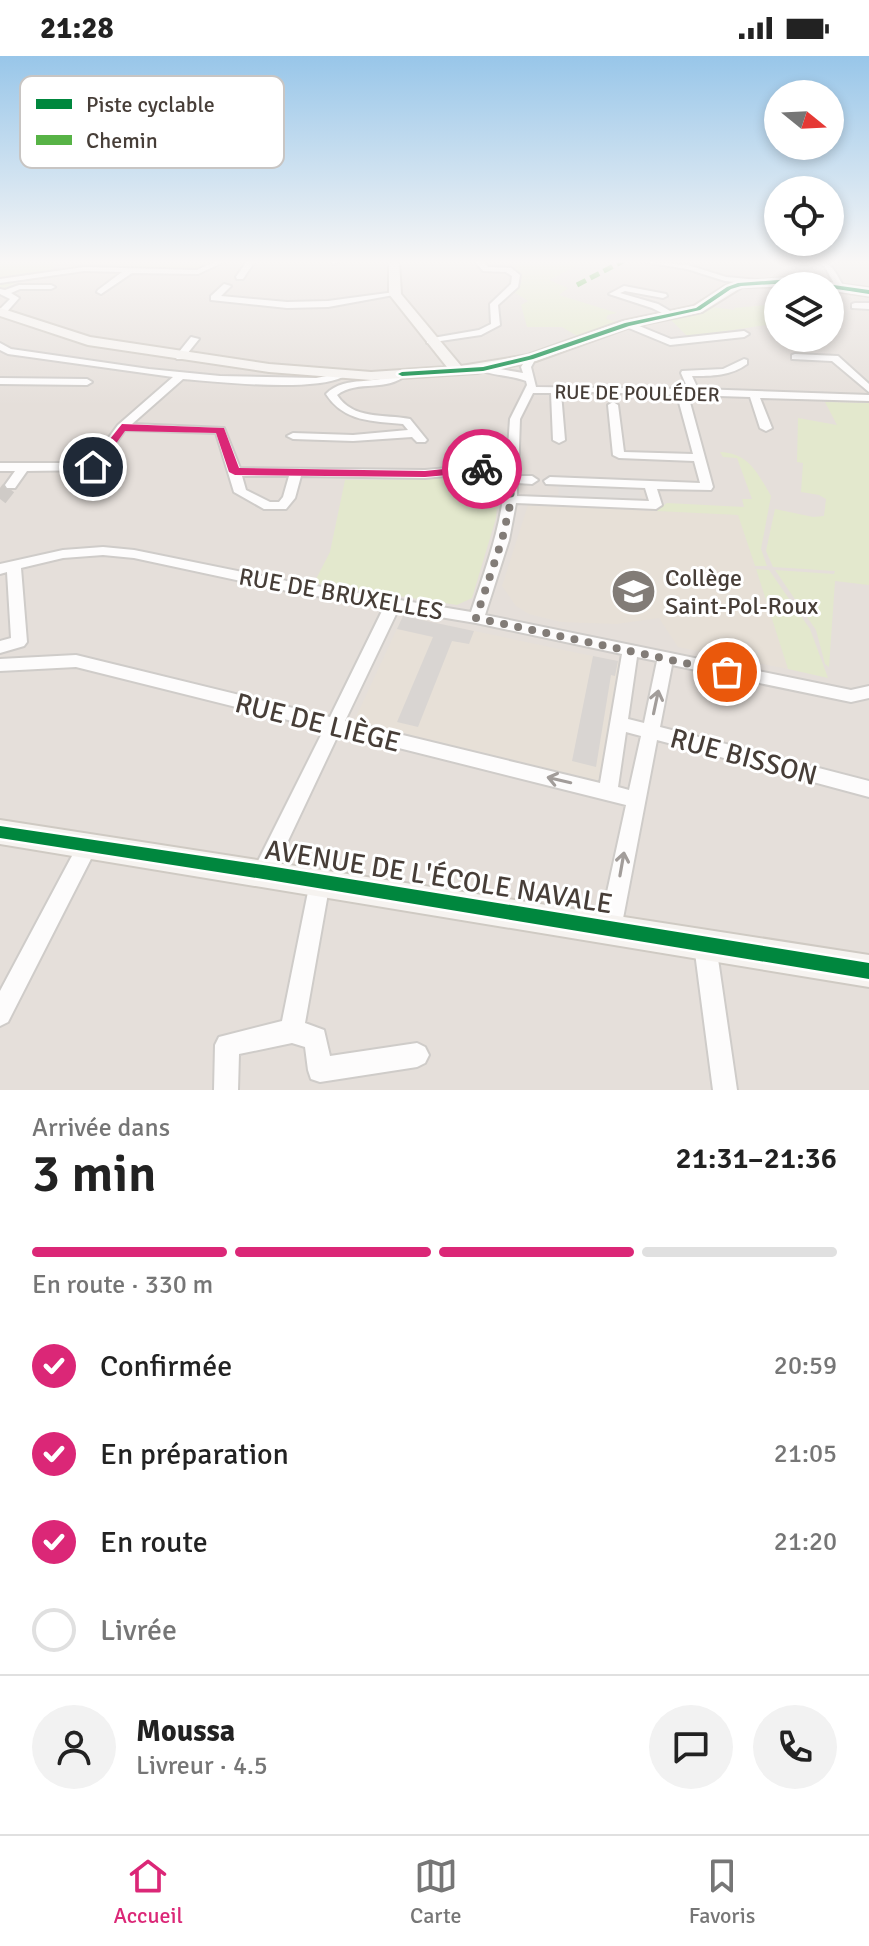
<!DOCTYPE html>
<html lang="fr">
<meta charset="utf-8">
<style>
body{margin:0;font-family:Signika,sans-serif;background:#f2f2f2;color:#222;height:100vh;display:flex;flex-direction:column;font-size:30px;white-space:nowrap}
*{box-sizing:border-box;margin:0}
p{font-size:26px;color:#767676}
.icon{flex:none;width:44px;height:44px;fill:none;stroke:currentColor;stroke-width:2;stroke-linecap:round;stroke-linejoin:round}
.map{position:relative;height:1034px;overflow:hidden}
.sheet{display:flex;flex-direction:column;background:#fff;flex:1}
.sheet>*{flex:none}
.needle{width:52px;rotate:108deg}
.buttons{position:absolute;left:764px;top:24px;display:grid;gap:16px}
.buttons a{display:grid;place-items:center;width:80px;height:80px;border-radius:50%;background:#fff;box-shadow:0 4px 12px #0003;font-size:40px}
.pin{position:absolute;display:grid;place-items:center;width:68px;height:68px;color:#fff;margin:-34px;border:4px solid #fff;border-radius:50%;box-shadow:0 2px 8px #0007}
.courier{position:absolute;display:grid;place-items:center;width:80px;height:80px;margin:-40px;border:6px solid #db2777;border-radius:50%;background:#fff;color:#222;box-shadow:0 2px 10px #0007}
.summary em{font-style:normal;font-weight:600}
.summary div{display:flex;flex-direction:column-reverse}
.summary{display:flex;align-items:center;justify-content:space-between;height:136px;padding:0 32px}
h1{font-size:52px;font-weight:600;line-height:60px}
.bar{display:grid;grid-template-columns:repeat(4,1fr);gap:12px 8px;align-content:center;height:96px;padding:0 32px}
.bar i{height:10px;border-radius:6px;background:#e0e0e0}
.bar .active{background:#db2777}
.bar p{grid-column:span 4}
.line{display:flex;align-items:center;gap:20px;padding:0 32px;border-top:2px solid #e0e0e0}
.line div{flex:1}
.round{display:grid;place-items:center;flex:none;width:84px;height:84px;border-radius:42px;background:#f2f2f2}
ol{padding:0 32px;list-style:none}
li{display:flex;align-items:center;gap:24px;height:88px}
li p{margin-inline-start:auto}
li .icon{padding:8px;border-radius:50%;background:#db2777;color:#fff;stroke-width:4}
li:last-child{color:#767676}
li i{width:44px;height:44px;border:4px solid #e0e0e0;border-radius:50%}
.status{display:flex;justify-content:space-between;align-items:center;height:56px;padding:0 40px;background:#fff;direction:ltr}
.status svg{height:22px;fill:currentColor}
.dock{display:flex;justify-content:space-around;align-items:center;height:112px;border-top:2px solid #e0e0e0;background:#fff;font-size:22px;color:#767676}
.dock a{display:grid;justify-items:center;gap:4px}
.dock .active{color:#db2777}
.map>svg:first-child{display:block}
.residential{fill:#e5dfda;fill-rule:evenodd}
.education{fill:#e7e0d7}
.green{fill:#e3e8cd}
.parking{fill:#e3dfdc}
.building{fill:#d9d5d2}
.lines{fill:none;stroke-linecap:round;stroke-linejoin:round}
.street-tunnel{stroke:#cfcbc7;stroke-width:14;stroke-dasharray:14 7;stroke-linecap:butt}
.street-casing{stroke:#cfccc9;stroke-width:4}
.secondary-casing{stroke:#cfcac3;stroke-width:4}
.street{fill:#fdfcfc;fill-rule:evenodd}
.secondary{fill:#f6f3f0;fill-rule:evenodd}
.quiet{stroke:#57b346;stroke-width:5;stroke-dasharray:10 5;stroke-linecap:butt}
.cycleway-casing{stroke:#fff;stroke-width:5}
.cycleway{fill:#00873e;fill-rule:evenodd}
.oneway{stroke:#a29d9a}
.route{fill:#db2777}
.done{stroke:#827c77;stroke-width:8;stroke-dasharray:0 14.4}
.labels{text-anchor:middle;stroke-width:6;stroke-linejoin:round;paint-order:stroke}
.far-street-label{font-size:20px;fill:#473e38;stroke:#fff}
.poi-label{font-size:24px;fill:#473e38;stroke:#fff;text-anchor:start}
.street-label{font-size:24px;fill:#473e38;stroke:#fff}
.near-street-label{font-size:28px;fill:#473e38;stroke:#fff}
.key{fill:#fff;stroke:#c8c5c3;stroke-width:2}
.key-label{font-size:22px;fill:#473e38}
</style>
<div class="status"><b>21:28</b><svg viewBox="0 0 49 12"><path d="M0 12V9h3v3zM5 12V6h3v6zM10 12V3h3v9zM15 12V0h3v12zM26 1h20v11H26zM47 4h2v5h-2z"/></svg></div>
<div class="map">
<svg width="869" height="1034" viewBox="0 0 869 1034">
<rect width="100%" height="100%" fill="#f1eeeb"/>
<path class="residential" d="M59,205h35v4l20,10 86,-2 24,-12h645v829h-869v-799l15,-8 31,-8zM778,230h52v52h-52z"/>
<path class="education" d="M528,449l210,10 50,154 -110,-22 -19,-29 -43,6 -55,-2 -32,-8 -13,-8 -14,-20z
M403,560l218,46 -19,120 -248,-61z"/>
<path class="green" d="M0,205h59l-13,14 -31,8 -15,8z
M94,205h130l-24,12 -86,2 -6,-4h-15l-4,-5 5,-1z
M569,205l11,3 -31,16 19,8 -9,7 58,18 -9,2 -2,4 11,3 -40,14 -15,-9h-35l-6,-22 7,-4 -14,-9 8,-11 -9,-19z
M778,248v28l-13,-7 -77,12 -19,-19 43,-11 23,3 -1,-2z
M825,346l44,1v182l-34,-4 -6,86 -4,-3 -9,-34 -41,-60 59,4 1,-3 -62,-4 -7,-16 9,-42 38,8 11,-1 2,-17 -7,-4 -18,-3 2,-29 -6,-1 1,-44 39,7z
M720,396c29,1 38,22 51,44l-10,53 6,17h-12l-17,-51 -82,-4 11,-8 77,4 -2,-8h10l-15,-41 -14,-1z
M494,415l6,4 -4,43 -24,80 -15,7 -143,-22 16,-31 15,-72h59z
M756,513l13,1 41,59 18,49 -40,-9z"/>
<path class="parking" d="M558,429l81,3 3,14 -83,-4z"/>
<path class="building" d="M403,560l71,15 -5,13 -17,-3 -34,86 -21,-5 36,-85 -36,-8z
M593,600l25,5 -3,15 -4,-1 -15,92 -24,-6z"/>
<g class="lines">
<path class="street-tunnel" d="M0,443l11,-14"/>
<defs>
<path id="street" d="M216,205h10l-28,13 -66,-1 -31,21 -4,-2 1,-2 24,-18 -38,-1 -84,12v-4l84,-12 113,3z
M247,205h8l-12,18h-6l-1,-2z
M329,205h8l1,1 -4,2z
M474,205h8l6,6 23,1 9,7 -2,12 -20,18 2,20 -19,10 -54,8v-4l52,-9 12,-6 -1,-20 21,-20 1,-8 -6,-4 -23,-1z
M639,205l49,4 38,12 33,3 4,2 -4,2 -34,-3 -38,-12z
M815,205c17,-1 21,13 29,26l-1,2h-6l-12,-22z
M224,228l7,2 -10,10 66,6 41,-1 67,-9 4,2 -71,13 -41,1 -76,-8v-4z
M19,229h32l4,2 -4,2h-31l-9,4 8,5 -14,16h-5v-5l10,-10 -10,-5v-5l5,1z
M624,230l42,8 1,2 -4,2 -38,-7 -5,2 38,11 19,11 -7,2 -18,-9 -43,-14z
M855,247h14v6l-17,-1v-4z
M627,265l44,18 73,-8 5,3 -5,3 -74,8 -46,-19 -1,-2z
M191,281l8,2 -16,20h-6l-2,-2z
M0,287l11,6 138,20 71,7 96,2 27,-5v4c-30,15 -125,5 -160,2l-51,45 92,4 16,40 185,2 82,-7 3,-44 17,-34 -1,-4c-15,-6 -34,-5 -48,-12l5,-3 40,7 -2,-6 7,-11 3,-1 5,3 -5,9 5,20 152,2 -7,-16 1,-2 41,-2 21,-10 3,1v4c-16,12 -35,12 -55,12l6,13 171,6v6l-109,-3 12,30 -6,3 -6,-3 -10,-31 -62,-2 25,92 -2,3 -54,-1 5,16 -6,4 -140,-6 -7,37 -24,75 366,75 18,-4v12l-18,4 -179,-37 -12,62 209,54v16l-212,-57 -36,189 -3,8 -8,3 -8,-3 -3,-8 27,-124 -287,-72 -69,146 -7,2 -7,-2 -3,-7 3,-7 68,-136 -248,-62 -76,4v-12l76,-4 254,62 54,-110 -92,-15 -158,-34 -31,-3 -40,3 -42,10 6,74 -3,4 -24,7v-12l11,-3 -4,-66 -7,2v-10l63,-14 40,-3 31,3 158,32 179,30c17,-50 32,-90 35,-142l-81,8 -124,-2 -6,22 -9,11h-22l-30,-17 -18,-59 -91,-3 -28,40 -70,1 -12,17h-8l-2,-3 10,-14h-15v-8h90l28,-38 55,-48 -165,-23 -8,-4zM591,336l86,3 16,59 -69,-2 -6,-47 -5,-3 -5,3 5,50 6,3 75,3 6,22 -150,-6 -6,4 2,3 99,4 4,13 -132,-5v-13l15,1 6,-4 -6,-4h-14l2,-57 13,-26h18l2,47 6,3 6,-3 -4,-47zM242,420h47l-6,21 -4,5h-9l-24,-12zM398,554l78,13 146,31 -22,129 -255,-62zM637,601l20,4 -13,62 -16,-4zM626,676l15,4 -12,54 -11,-3z
M795,298l43,2 31,28v8l-37,-31 -40,-2v-4z
M398,316l9,2c-20,19 -49,5 -70,21 16,25 47,19 73,24l17,21 -2,2h-8l-5,-5 -59,4 -60,-2 -6,-3 6,-3 60,2 55,-5 -5,-6c-31,-3 -59,-2 -77,-30 20,-20 50,-7 72,-22z
M0,322l87,1 5,3 -5,3 -87,-1z
M88,780l7,3 3,6 -3,6 -87,171 -8,4v-35l81,-152z
M320,816l7,3 3,7 -25,141 19,7 6,26 87,-13 8,4 4,8 -4,8 -8,4 -97,15 -9,-3 -3,-9 -3,-23 -13,-4 -53,11 -1,36h-24l1,-45 4,-8 63,-16 28,-139 3,-7z
M705,878l8,3 3,8 21,145h-24l-19,-145 3,-8z"/>
<path id="secondary" d="M389,205h10l2,33 60,72 67,-11 95,-34 71,-15 31,-20 15,-5 51,-3 78,10v8l-39,-6v-4l-88,1 -40,25 -72,15 -94,34 -59,12 -106,7 -102,-8 -181,-27 -88,-29v-8l90,29 179,27 102,8 76,-5 -58,-73z
M0,764l869,135v32l-869,-143z"/>
</defs>
<use href="#street" class="street-casing"/>
<use href="#secondary" class="secondary-casing"/>
<use href="#street" class="street"/>
<use href="#secondary" class="secondary"/>
<path class="quiet" d="M577,229l46,-24"/>
<defs>
<path id="cycleway" d="M791,223l78,11v4l-39,-6v-2h-16l-23,-3 -50,3 -10,3 -31,21 -71,16 -96,33 -50,12 -81,5 -4,-2 4,-2 81,-5 46,-11 96,-33 71,-15 31,-21 11,-4z
M0,770l263,39 606,98v16l-606,-100 -263,-41z"/>
</defs>
<use href="#cycleway" class="cycleway-casing"/>
<use href="#cycleway" class="cycleway"/>
</g>
<defs><path id="oneway-shaft" d="M-6 0H5M1.5-3L5.5 0L1.5 3" fill="none" stroke-width="1.6" stroke-linecap="round" stroke-linejoin="round" transform="scale(2)"/></defs>
<g class="oneway">
<use href="#oneway-shaft" transform="translate(656 646) rotate(-78)"/>
<use href="#oneway-shaft" transform="translate(559 724) rotate(-167)"/>
<use href="#oneway-shaft" transform="translate(622 808) rotate(-80)"/>
</g>
<linearGradient id="sky" x2="0" y2="1"><stop stop-color="#98c6e9"/><stop offset="0.59" stop-color="#f9f7f6"/><stop offset="1" stop-color="#f9f7f6" stop-opacity="0"/></linearGradient>
<rect width="869" height="349" fill="url(#sky)"/>
<path class="route" d="M122,368l102,4 15,40 186,3 57,-6 5,4 -5,3 -57,5 -190,-2 -6,-3 -13,-39 -91,-2 -28,39h-8v-5z"/>
<g class="lines">
<path class="done" d="M482,413l30,-3 -2,39 -8,35 -26,78 251,54"/>
</g>
<defs>
<symbol id="school-disc" viewBox="-11 -11 22 22"><circle r="9.5" fill="#827c77" stroke="#fff"/><path d="M0-5L7-2L0 1L-7-2ZM-4 1L0 2.5L4 1V4Q0 6-4 4Z" fill="#fff"/></symbol>
</defs>
<g fill-rule="evenodd">
<use href="#school-disc" x="608" y="510" width="51" height="51"/>
</g>
<g class="labels">
<g class="far-street-label">
<text transform="translate(637 337) rotate(1)" y="7">RUE DE POULÉDER</text>
</g>
<g class="poi-label">
<text x="665" y="530">Collège<tspan x="665" dy="28">Saint-Pol-Roux</tspan></text>
</g>
<g class="street-label">
<text transform="translate(341 538) rotate(10)" y="8">RUE DE BRUXELLES</text>
</g>
<g class="near-street-label">
<text transform="translate(318 666) rotate(14)" y="10">RUE DE LIÈGE</text>
<text transform="translate(744 700) rotate(15)" y="10">RUE BISSON</text>
<text transform="translate(439 820) rotate(9)" y="10">AVENUE DE L'ÉCOLE NAVALE</text>
</g>
</g>
<rect x="20" y="20" width="264" height="92" rx="12" class="key"/>
<rect x="36" y="43" width="36" height="10" fill="#00873e"/>
<rect x="36" y="79" width="36" height="10" fill="#57b346"/>
<g class="key-label">
<text x="86" y="56">Piste cyclable</text>
<text x="86" y="92">Chemin</text>
</g>
</svg>
<div class="buttons">
<a><svg class="needle" viewBox="-14 -14 28 28"><path d="M0-13l5 13h-10z" fill="#e53935"/><path d="M0 13l5-13h-10z" fill="#767676"/></svg></a>
<a><svg class="icon" aria-label="locate" viewBox="0 0 24 24"><circle cx="12" cy="12" r="6"/><path d="M12 2v4M12 18v4M2 12h4M18 12h4"/></svg></a>
<a><svg class="icon" aria-label="layers" viewBox="0 0 24 24"><path d="M12 4l9 5-9 5-9-5zM3 14l9 5 9-5"/></svg></a>
</div>
<div class="pin" style="left:727px;top:616px;background:#ea580c"><svg class="icon" aria-label="bag" viewBox="0 0 24 24"><path d="M5 8h14l-1 12H6zM9 8a3 3 0 0 1 6 0"/></svg></div>
<div class="pin" style="left:93px;top:411px;background:#1f2937"><svg class="icon" aria-label="home" viewBox="0 0 24 24"><path d="M3 11l9-7 9 7M6 9v11h12V9"/></svg></div>
<div class="courier" style="left:482px;top:413px"><svg class="icon" aria-label="bike" viewBox="0 0 24 24"><circle cx="6" cy="16" r="4"/><circle cx="18" cy="16" r="4"/><path d="M6 16l4-8h5l3 8M10 8l3 8H6M13 5h3"/></svg></div>
</div>
<section class="sheet">
<div class="summary"><div><h1>3 min</h1><p>Arrivée dans</p></div><em>21:31–21:36</em></div>
<div class="bar"><i class="active"></i><i class="active"></i><i class="active"></i><i></i><p>En route · 330 m</p></div>
<ol>
<li><svg class="icon" aria-label="check" viewBox="0 0 24 24"><path d="M5 12l5 5 9-10"/></svg>Confirmée<p>20:59</p></li>
<li><svg class="icon" aria-label="check" viewBox="0 0 24 24"><path d="M5 12l5 5 9-10"/></svg>En préparation<p>21:05</p></li>
<li><svg class="icon" aria-label="check" viewBox="0 0 24 24"><path d="M5 12l5 5 9-10"/></svg>En route<p>21:20</p></li>
<li><i></i>Livrée</li>
</ol>
<div class="line" style="height:144px"><a class="round"><svg class="icon" aria-label="person" viewBox="0 0 24 24"><circle cx="12" cy="8" r="4"/><path d="M4 21q1-7 8-7t8 7"/></svg></a><div><b>Moussa</b><p>Livreur · 4.5</p></div><a class="round"><svg class="icon" aria-label="chat" viewBox="0 0 24 24"><path d="M4 5h16v11H9l-5 4z"/></svg></a><a class="round"><svg class="icon" aria-label="phone" viewBox="0 0 24 24"><path d="M5 4h4l2 5-3 2q2 4 5 5l2-3 5 2v4C11 20 4 13 5 4z"/></svg></a></div>
</section>
<nav class="dock">
<a class="active"><svg class="icon" aria-label="home" viewBox="0 0 24 24"><path d="M3 11l9-7 9 7M6 9v11h12V9"/></svg>Accueil</a>
<a><svg class="icon" aria-label="map" viewBox="0 0 24 24"><path d="M3 6l6-2 6 2 6-2v14l-6 2-6-2-6 2zM9 4v14M15 6v14"/></svg>Carte</a>
<a><svg class="icon" aria-label="saved" viewBox="0 0 24 24"><path d="M7 4h10v16l-5-4-5 4z"/></svg>Favoris</a>
</nav>
